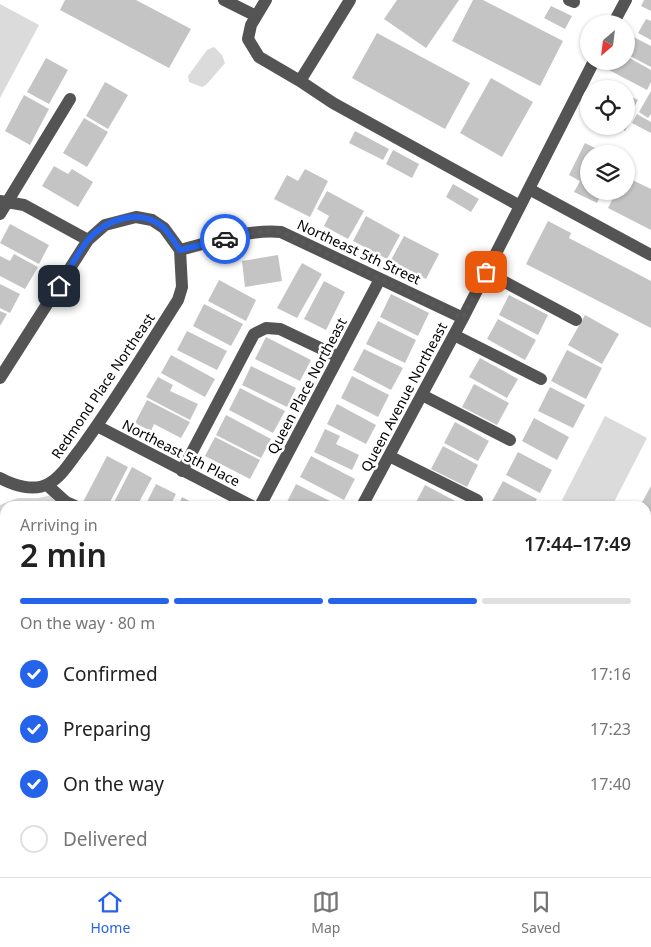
<!DOCTYPE html>
<meta charset="utf-8">
<style>
body{margin:0;font-family:"Noto Sans",sans-serif;background:#f6f6f6;color:#222;height:100vh;display:flex;flex-direction:column;font-size:19px;white-space:nowrap}
*{box-sizing:border-box;margin:0}
p{font-size:16px;color:#767676}
.icon{flex:none;width:28px;height:28px;fill:none;stroke:currentColor;stroke-width:2;stroke-linecap:round;stroke-linejoin:round}
.map{position:relative;flex:1;overflow:hidden}
.drawer{position:absolute;left:0px;top:501px;width:651px;height:376px;display:flex;flex-direction:column;background:#fff;border-radius:15px 15px 0 0;box-shadow:0 1px 4px #0004}
.drawer>*{flex:none}
.needle{width:32px;rotate:208deg}
.fabs{position:absolute;left:580px;top:15px;display:grid;gap:10px}
.fabs a{display:grid;place-items:center;width:55px;height:55px;border-radius:50%;background:#fff;box-shadow:0 1px 4px #0004;font-size:25px}
.pin{position:absolute;display:grid;place-items:center;width:42px;height:42px;color:#fff;margin:-21px;border-radius:10px;box-shadow:0 2px 8px #0006}
.courier{position:absolute;display:grid;place-items:center;width:50px;height:50px;margin:-25px;border:4px solid #2563eb;border-radius:50%;background:#fff;color:#222;box-shadow:0 1px 6px #0007}
.summary em{font-style:normal;font-weight:600}
.summary div{display:flex;flex-direction:column-reverse}
.summary{display:flex;align-items:center;justify-content:space-between;height:85px;padding:0 20px}
h1{font-size:32px;font-weight:600;line-height:38px}
.bar{display:grid;grid-template-columns:repeat(4,1fr);gap:8px 5px;align-content:center;height:60px;padding:0 20px}
.bar i{height:6px;border-radius:4px;background:#e0e0e0}
.bar .active{background:#2563eb}
.bar p{grid-column:span 4}
ol{padding:0 20px;list-style:none}
li{display:flex;align-items:center;gap:15px;height:55px}
li p{margin-inline-start:auto}
li .icon{padding:5px;border-radius:50%;background:#2563eb;color:#fff;stroke-width:4}
li:last-child{color:#767676}
li i{width:28px;height:28px;border:2px solid #e0e0e0;border-radius:50%}
.tab-bar{display:flex;justify-content:space-around;align-items:center;height:70px;border-top:1px solid #e0e0e0;background:#fff;font-size:14px;color:#767676}
.tab-bar a{display:grid;justify-items:center;gap:2px}
.tab-bar .active{color:#2563eb}
.map>svg:first-child{display:block}
.green{fill:#dbdbdb}
.building{fill:#c4c4c4}
.lines{fill:none;stroke-linecap:round;stroke-linejoin:round}
.minor{stroke:#545454;stroke-width:12}
.done{stroke:#595959;stroke-width:5;stroke-dasharray:0 9}
.route{stroke:#2563eb;stroke-width:6}
.labels{text-anchor:middle;stroke-width:5;stroke-linejoin:round;paint-order:stroke}
.street-label{font-size:14px;fill:#000;stroke:#fff}
</style>
<div class="map">
<svg width="651" height="877" viewBox="0 0 651 877">
<rect width="100%" height="100%" fill="#fff"/>
<path class="green" d="M0,4l39,21 -39,73z
M214,47l8,8 3,8 -19,22 -4,2 -13,-5 -1,-6 19,-26z
M605,416l42,22 -35,68h-37l-13,-6z
M52,495l10,11h-57v50l-5,-3v-48l18,-7h20z"/>
<path class="building" d="M65,0h71l55,29 -22,39 -109,-58z
M397,0h62l-33,48 -42,-29z
M473,0h10l80,41 -23,45 -88,-45z
M644,0h7v11l-10,-5z
M551,6l21,10 -7,13 -21,-11z
M646,19l5,2v19l-13,-7z
M377,33l93,50 -25,46 -93,-51z
M626,33l25,13v21l-25,-13z
M626,56l25,14v12l-4,8 -40,-21 4,-8h15z
M46,58l22,12 -19,34 -22,-12z
M491,78l42,24 -31,55 -42,-24z
M601,81l15,8h-19z
M105,82l23,13 -20,34 -22,-13z
M651,91v23l-3,4 -9,-6z
M626,94l12,6 -6,11 -6,-3z
M24,95l25,14 -19,36 -25,-14z
M637,114l14,8v11l-19,-10z
M626,116l6,3 -7,12 -10,-5h11z
M84,118l24,14 -21,35 -24,-14z
M355,131l34,18 -6,11 -34,-17z
M585,143l22,11h-18v37h37v-14l25,12v41l-43,-22 5,-10 -11,-6 -5,11 -23,-11 6,-11 -11,-6z
M393,150l26,14 -7,14 -26,-14z
M54,166l14,8 4,-5 21,13 -15,25 -36,-21z
M305,169l23,12 -18,36 -36,-18 13,-24 11,6z
M453,184l26,15 -8,13 -25,-15z
M327,191l37,20 -16,28 -24,-13 5,-10 -12,-7z
M366,216l34,19 -13,24 -34,-18z
M548,221l23,12 -2,5 82,43v47l-125,-64z
M10,224l39,21 -10,19 -39,-21z
M404,236l35,18 -13,25 -35,-19z
M14,254l24,13 -13,22 -25,-13v-20l10,5z
M278,255l4,26 -37,6 -3,-26z
M302,263l20,11 -25,44 -20,-10z
M219,280l37,20 -10,21 -38,-20z
M324,281l21,11 -19,38 -22,-11z
M0,284l20,10 -10,19 -10,-5z
M391,294l38,19 -11,23 -38,-19z
M509,295l39,20 -10,20 -39,-20z
M204,304l39,20 -12,22 -38,-20z
M0,311l7,3 -7,12z
M585,315l34,19 -17,30 -34,-19z
M498,319l38,21 -11,20 -38,-21z
M378,321l38,19 -11,23 -39,-19z
M187,331l40,20 -10,19 -40,-20z
M266,337l45,23 -11,21 -45,-22z
M364,349l39,19 -12,22 -38,-20z
M567,350l35,18 -16,31 -35,-18z
M171,355l44,24 -10,18 -44,-24z
M480,358l38,21 -11,19 -38,-21z
M251,366l45,22 -9,19 -45,-22z
M352,376l37,19 -11,22 -37,-19z
M158,377l15,8 -3,6 28,13 -8,16 -44,-23z
M474,384l35,19 -12,22 -35,-18z
M550,387l35,18 -12,23 -35,-17z
M240,388l45,23 -12,22 -44,-23z
M147,400l43,22 -9,16 -27,-14 -3,7 -16,-8z
M337,404l39,21 -10,19 -39,-20z
M226,415l45,24 -10,19 -45,-23z
M534,418l35,19 -12,23 -35,-19z
M455,422l34,19 -11,20 -34,-18z
M325,429l15,7 -4,8 23,11 -7,15 -38,-18z
M215,437l45,23 -10,19 -45,-23z
M443,446l35,19 -11,22 -36,-18z
M518,452l34,18 -12,23 -34,-18z
M107,456l21,11 -20,39h-16l-9,-4z
M311,456l44,23 -11,21 -44,-23z
M132,467l20,11 -15,28h-25z
M503,481l34,18 -4,7 -43,-1z
M156,484l20,10 -6,12h-25z
M296,484l44,22h-50l-4,-2z
M425,485l34,18 -2,3h-43z
M651,486v76l-5,9v-65h-6z
M182,497l17,9h-21z
M646,582l5,3v15l-5,9z
M2,625l3,2v32l-5,-3v-28z
M0,735l5,2 -1,23 -4,-2z
M651,843v34h-6l-8,-5h9v-20z
M8,872h51l4,2 -2,3h-54z
M233,872h23l-2,5h-23z
M412,872h31l-2,5h-27l2,-3z"/>
<g class="lines">
<path class="minor" d="M224,0l32,16
M266,0l-15,25 -3,14 11,18 41,24 33,22 187,103
M569,0l5,2
M613,24l13,-24
M300,81l50,-81
M529,189l122,66
M0,201l24,4 64,35 17,-15 31,-8 16,3 12,8 16,22c32,-8 67,-21 101,-18l182,86
M0,214l70,-115
M486,272l90,48
M454,335l87,44
M0,378l88,-138
M422,395l88,45
M97,426l155,80
M389,456l88,44
M182,471l72,-137 12,-6 14,1 59,28
M0,478c13,7 33,14 48,6 14,-7 23,-24 33,-36 35,-48 65,-98 97,-148l4,-13 -2,-37
M47,485l19,17 9,4
M260,506l120,-227
M362,506l101,-188 131,-257
M0,585l5,2
M646,692l5,3
M0,802l5,3
M125,872l8,5
M558,872l9,5
M187,877l2,-5"/>
</g>
<g class="lines">
<path class="done" d="M225,239l42,-8 14,1 182,86 23,-46"/>
<path class="route" d="M59,286c9,-15 18,-32 29,-46 18,-21 53,-33 76,-12 6,6 11,15 16,22l45,-11"/>
</g>
<g class="labels">
<g class="street-label">
<text transform="translate(359 252) rotate(25)" y="5">Northeast 5th Street</text>
<text transform="translate(103 386) rotate(-56)" y="5">Redmond Place Northeast</text>
<text transform="translate(307 386) rotate(-62)" y="5">Queen Place Northeast</text>
<text transform="translate(404 397) rotate(-62)" y="5">Queen Avenue Northeast</text>
<text transform="translate(181 453) rotate(27)" y="5">Northeast 5th Place</text>
</g>
</g>
</svg>
<div class="fabs">
<a><svg class="needle" viewBox="-14 -14 28 28"><path d="M0-13l5 13h-10z" fill="#e53935"/><path d="M0 13l5-13h-10z" fill="#767676"/></svg></a>
<a><svg class="icon" aria-label="locate" viewBox="0 0 24 24"><circle cx="12" cy="12" r="6"/><path d="M12 2v4M12 18v4M2 12h4M18 12h4"/></svg></a>
<a><svg class="icon" aria-label="layers" viewBox="0 0 24 24"><path d="M12 4l9 5-9 5-9-5zM3 14l9 5 9-5"/></svg></a>
</div>
<div class="pin" style="left:486px;top:272px;background:#ea580c"><svg class="icon" aria-label="bag" viewBox="0 0 24 24"><path d="M5 8h14l-1 12H6zM9 8a3 3 0 0 1 6 0"/></svg></div>
<div class="pin" style="left:59px;top:286px;background:#1f2937"><svg class="icon" aria-label="home" viewBox="0 0 24 24"><path d="M3 11l9-7 9 7M6 9v11h12V9"/></svg></div>
<div class="courier" style="left:225px;top:239px"><svg class="icon" aria-label="car" viewBox="0 0 24 24"><path d="M5 17H2v-5l4-1 3-4h7l3 4 3 1v5h-3M9 17h6M6 11h13"/><circle cx="7" cy="17" r="2"/><circle cx="17" cy="17" r="2"/></svg></div>
<section class="drawer">
<div class="summary"><div><h1>2 min</h1><p>Arriving in</p></div><em>17:44–17:49</em></div>
<div class="bar"><i class="active"></i><i class="active"></i><i class="active"></i><i></i><p>On the way · 80 m</p></div>
<ol>
<li><svg class="icon" aria-label="check" viewBox="0 0 24 24"><path d="M5 12l5 5 9-10"/></svg>Confirmed<p>17:16</p></li>
<li><svg class="icon" aria-label="check" viewBox="0 0 24 24"><path d="M5 12l5 5 9-10"/></svg>Preparing<p>17:23</p></li>
<li><svg class="icon" aria-label="check" viewBox="0 0 24 24"><path d="M5 12l5 5 9-10"/></svg>On the way<p>17:40</p></li>
<li><i></i>Delivered</li>
</ol>
</section>
</div>
<nav class="tab-bar">
<a class="active"><svg class="icon" aria-label="home" viewBox="0 0 24 24"><path d="M3 11l9-7 9 7M6 9v11h12V9"/></svg>Home</a>
<a><svg class="icon" aria-label="map" viewBox="0 0 24 24"><path d="M3 6l6-2 6 2 6-2v14l-6 2-6-2-6 2zM9 4v14M15 6v14"/></svg>Map</a>
<a><svg class="icon" aria-label="saved" viewBox="0 0 24 24"><path d="M7 4h10v16l-5-4-5 4z"/></svg>Saved</a>
</nav>
